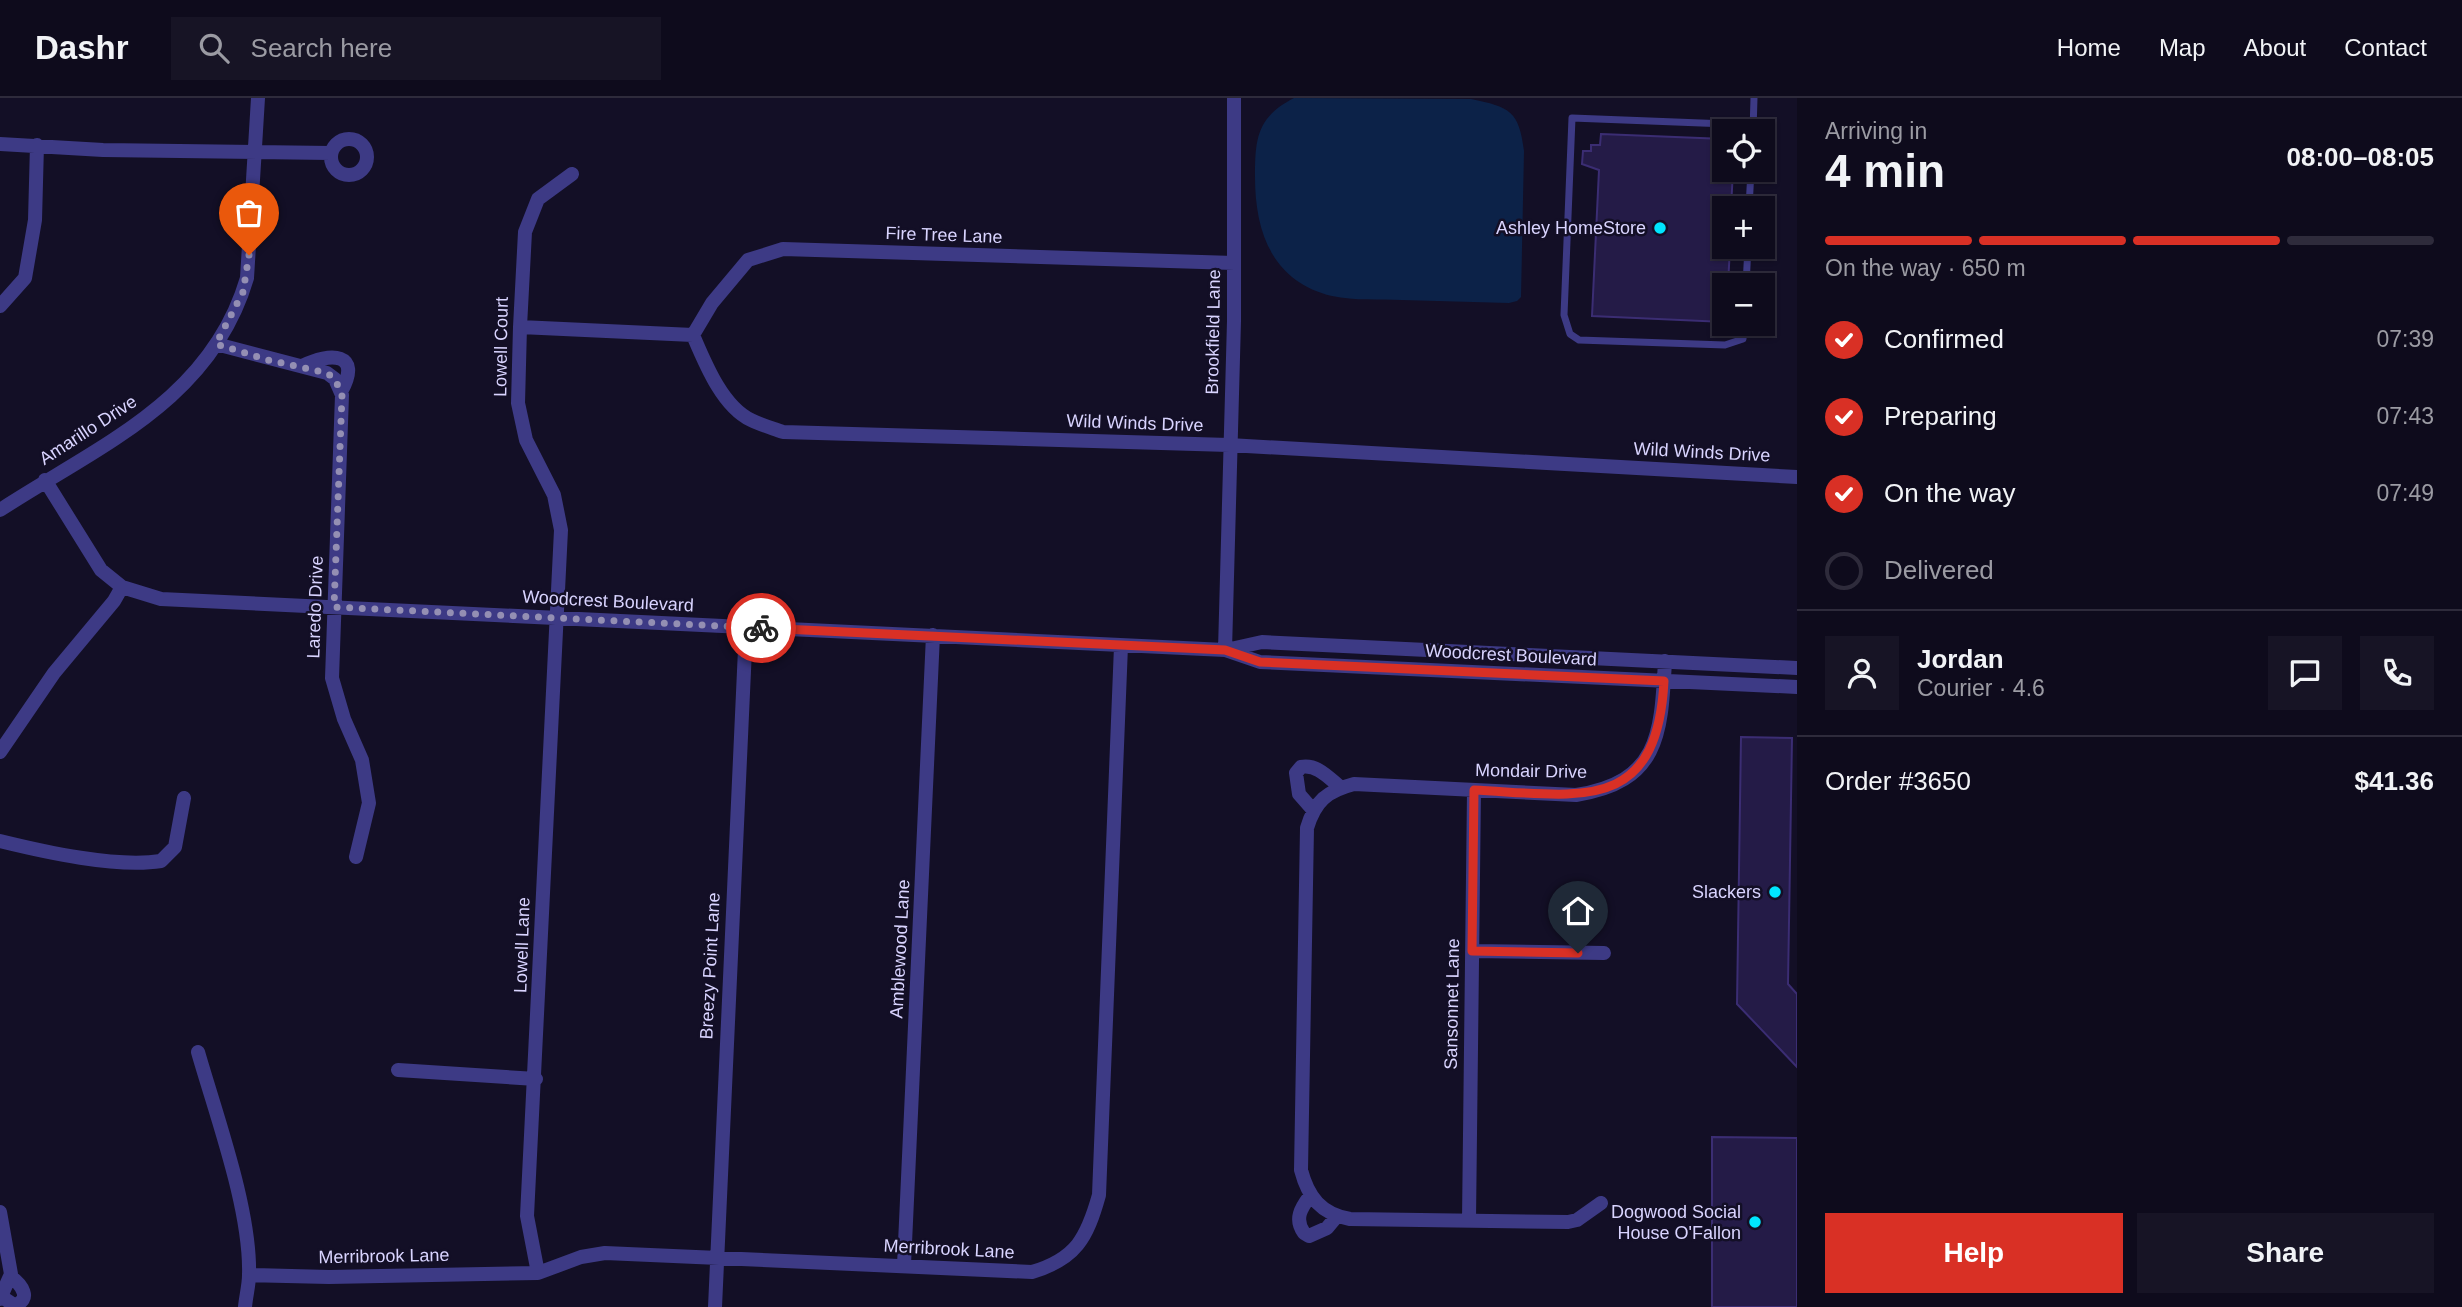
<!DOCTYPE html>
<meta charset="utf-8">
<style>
body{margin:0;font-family:Arial,sans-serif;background:#171425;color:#f1f3f6;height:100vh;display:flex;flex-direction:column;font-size:26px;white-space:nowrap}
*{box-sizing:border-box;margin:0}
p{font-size:23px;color:#9b9ba3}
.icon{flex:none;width:38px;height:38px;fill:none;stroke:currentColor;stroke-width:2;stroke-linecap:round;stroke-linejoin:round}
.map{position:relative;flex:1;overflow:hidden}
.sheet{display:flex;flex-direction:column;background:#0e0b1c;width:665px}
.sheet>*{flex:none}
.controls{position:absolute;left:1712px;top:21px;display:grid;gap:14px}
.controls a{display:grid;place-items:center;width:63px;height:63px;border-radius:0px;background:#0e0b1c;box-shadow:0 2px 5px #0004,0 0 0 2px #2e2b3b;font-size:35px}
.pin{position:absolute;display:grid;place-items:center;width:60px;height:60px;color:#fff;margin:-72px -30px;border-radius:50% 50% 50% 0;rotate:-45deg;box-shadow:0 0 7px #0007}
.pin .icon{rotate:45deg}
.courier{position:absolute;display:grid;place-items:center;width:70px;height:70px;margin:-35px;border:5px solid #d93025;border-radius:50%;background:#fff;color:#222;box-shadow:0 2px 9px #0007}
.headline em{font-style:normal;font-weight:800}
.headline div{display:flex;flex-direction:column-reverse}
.headline{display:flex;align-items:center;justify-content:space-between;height:119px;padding:0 28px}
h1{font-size:46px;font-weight:800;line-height:52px}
.bar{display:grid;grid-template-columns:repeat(4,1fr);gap:10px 7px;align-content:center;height:84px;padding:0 28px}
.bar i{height:9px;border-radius:5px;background:#2e2b3b}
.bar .selected{background:#d93025}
.bar p{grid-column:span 4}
.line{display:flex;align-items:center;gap:18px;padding:0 28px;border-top:2px solid #2e2b3b}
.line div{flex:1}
.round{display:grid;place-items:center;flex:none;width:74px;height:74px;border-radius:0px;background:#171425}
ol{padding:0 28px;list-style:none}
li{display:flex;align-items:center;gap:21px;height:77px}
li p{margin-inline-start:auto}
li .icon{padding:7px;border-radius:50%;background:#d93025;color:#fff;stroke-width:4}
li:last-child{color:#9b9ba3}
li i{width:38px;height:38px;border:4px solid #2e2b3b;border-radius:50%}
.primary-button{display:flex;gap:14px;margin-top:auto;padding:14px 28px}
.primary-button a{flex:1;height:80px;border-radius:0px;background:#d93025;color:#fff;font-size:28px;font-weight:800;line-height:80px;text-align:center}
.primary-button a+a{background:#171425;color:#f1f3f6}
header{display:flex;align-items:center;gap:42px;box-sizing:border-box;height:98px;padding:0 35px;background:#0e0b1c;border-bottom:2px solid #2e2b3b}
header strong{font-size:33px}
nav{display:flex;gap:38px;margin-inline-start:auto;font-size:24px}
.search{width:490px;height:63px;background:#171425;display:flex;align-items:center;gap:18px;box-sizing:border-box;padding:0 24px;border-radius:0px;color:#9b9ba3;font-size:26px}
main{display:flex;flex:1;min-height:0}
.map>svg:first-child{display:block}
.water{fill:#0c2248}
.building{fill:#241b47;stroke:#3b2d73;stroke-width:2}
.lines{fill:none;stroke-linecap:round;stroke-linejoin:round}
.service{stroke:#3d3a85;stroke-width:7}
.minor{stroke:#3d3a85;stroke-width:14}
.done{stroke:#948fb3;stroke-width:7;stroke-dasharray:0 12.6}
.route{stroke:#d93025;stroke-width:9}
.poi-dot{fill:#00e5ff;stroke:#130f26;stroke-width:2.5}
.labels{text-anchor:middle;stroke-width:5;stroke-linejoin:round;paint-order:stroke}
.poi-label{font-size:18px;fill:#d9d4ff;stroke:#130f26;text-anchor:end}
.street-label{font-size:18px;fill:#d9d4ff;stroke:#130f26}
</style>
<header>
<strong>Dashr</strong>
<div class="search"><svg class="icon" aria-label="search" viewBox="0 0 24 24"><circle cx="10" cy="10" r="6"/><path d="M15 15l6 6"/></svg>Search here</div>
<nav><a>Home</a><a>Map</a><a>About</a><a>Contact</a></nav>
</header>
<main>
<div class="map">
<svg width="1797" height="1209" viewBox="0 0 1797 1209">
<rect width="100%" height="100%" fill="#130f26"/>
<path class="water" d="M1294,0l177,1c39,8 48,12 53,52l-3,146 -4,4 -8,2c-36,-1 -71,-2 -107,-3 -23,-1 -47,1 -70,-4 -59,-14 -77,-63 -77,-119 0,-39 2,-60 39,-79z"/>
<path class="building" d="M1601,36l123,5v31h9l-2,38h-7v39h6l-2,38h-4v37l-132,-6 7,-146 -17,-6 1,-13h8v-6h9z
M1741,639l51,1 -4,246 9,10v73l-60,-63z
M1712,1039l85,1v169h-85z"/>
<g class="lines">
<path class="service" d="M1753,33l1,-33
M1749,110l2,-38
M1746,187l2,-38
M1744,226l-1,15 -18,6 -146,-5 -9,-6 -6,-19 8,-197 181,7"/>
<path class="minor" d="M331 59a18 18 0 1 1 36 0a18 18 0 1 1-36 0Z
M0,46l103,6 228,3
M0,208l25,-28 10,-58 2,-75
M520,229l173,8c12,28 29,71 58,85 10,5 21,8 32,12l446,13 568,32
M693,237l19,-32 36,-43 35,-11 451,14
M216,246l111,29 8,6 7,16 -10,283 12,41 18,41 7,43 -13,54
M302,268c28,-14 61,-14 39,26
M45,382l56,90 21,17 39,12 1064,51 35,12 537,25
M0,412c98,-64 211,-109 247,-232l11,-180
M1225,552l9,-329v-223
M1226,552l36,-8 535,26
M0,654l54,-79 60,-72 8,-14
M1313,712l-14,-16 -3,-21 5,-6c16,-3 27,10 39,20
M0,743c45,11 116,27 161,20l14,-14 9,-49
M1472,853l132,2
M198,954c18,63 53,158 51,223 0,10 -3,21 -4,32
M398,972l138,9
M1310,1098c-9,12 -16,23 -6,37l5,3 18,-8 10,-12
M1601,1105l-24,17 -9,2 -218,-3c-29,-5 -42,-22 -49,-49l6,-342c8,-27 20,-37 47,-44l222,11c84,-13 85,-62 89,-134
M0,1114l11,62 -11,25
M1469,1122l5,-430
M904,1167l29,-630
M538,1175l-11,-57 34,-686 -7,-35 -28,-55 -8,-37 2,-76 5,-95 13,-33 34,-25
M249,1177l80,2 209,-4 43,-16 24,-4 427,19c44,-13 55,-34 67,-77l22,-549
M2,1199l12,8c19,-5 7,-21 -3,-28
M715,1209l31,-680"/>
</g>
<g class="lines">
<path class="done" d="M249,157l-6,37 -27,52 52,16 59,13 8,6 7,16 -8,212 427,21"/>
<path class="route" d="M761,530l464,22 35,12 404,19c-7,135 -86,114 -190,109l-2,161 106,2"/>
</g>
<g class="poi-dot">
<circle cx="1660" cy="130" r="7"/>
<circle cx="1775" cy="794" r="7"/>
<circle cx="1755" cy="1124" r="7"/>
</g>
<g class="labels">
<g class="poi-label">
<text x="1646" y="136">Ashley HomeStore</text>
<text x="1761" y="800">Slackers</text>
<text x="1741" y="1120">Dogwood Social<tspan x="1741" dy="21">House O'Fallon</tspan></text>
</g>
<g class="street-label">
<text transform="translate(944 137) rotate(2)" y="6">Fire Tree Lane</text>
<text transform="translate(1213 234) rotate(-89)" y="6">Brookfield Lane</text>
<text transform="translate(501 249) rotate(-89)" y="6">Lowell Court</text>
<text transform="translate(1135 325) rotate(2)" y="6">Wild Winds Drive</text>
<text transform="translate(88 332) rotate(-33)" y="6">Amarillo Drive</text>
<text transform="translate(1702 354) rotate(3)" y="6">Wild Winds Drive</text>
<text transform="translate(608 503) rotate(3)" y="6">Woodcrest Boulevard</text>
<text transform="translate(315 509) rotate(-88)" y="6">Laredo Drive</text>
<text transform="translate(1511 557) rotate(3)" y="6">Woodcrest Boulevard</text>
<text transform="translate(1531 673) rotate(1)" y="6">Mondair Drive</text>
<text transform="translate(522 847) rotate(-88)" y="6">Lowell Lane</text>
<text transform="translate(900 851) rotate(-87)" y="6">Amblewood Lane</text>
<text transform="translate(710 868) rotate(-87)" y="6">Breezy Point Lane</text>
<text transform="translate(1452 906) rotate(-89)" y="6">Sansonnet Lane</text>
<text transform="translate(949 1151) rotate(3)" y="6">Merribrook Lane</text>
<text transform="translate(384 1158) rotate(-1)" y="6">Merribrook Lane</text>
</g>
</g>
</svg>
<div class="controls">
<a><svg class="icon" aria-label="locate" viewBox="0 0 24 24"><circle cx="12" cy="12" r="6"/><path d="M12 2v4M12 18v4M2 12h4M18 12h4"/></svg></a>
<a>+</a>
<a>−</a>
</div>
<div class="pin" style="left:249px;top:157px;background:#ea580c"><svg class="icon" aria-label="bag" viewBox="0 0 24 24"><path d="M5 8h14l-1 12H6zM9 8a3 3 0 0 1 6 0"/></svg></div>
<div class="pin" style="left:1578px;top:855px;background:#1f2937"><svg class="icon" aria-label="home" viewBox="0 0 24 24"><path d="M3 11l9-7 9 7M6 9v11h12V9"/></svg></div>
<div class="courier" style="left:761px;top:530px"><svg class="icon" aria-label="bike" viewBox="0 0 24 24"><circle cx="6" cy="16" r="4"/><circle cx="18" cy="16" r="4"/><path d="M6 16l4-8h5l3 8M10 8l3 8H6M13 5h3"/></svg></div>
</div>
<section class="sheet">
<div class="headline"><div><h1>4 min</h1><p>Arriving in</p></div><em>08:00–08:05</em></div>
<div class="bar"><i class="selected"></i><i class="selected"></i><i class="selected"></i><i></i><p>On the way · 650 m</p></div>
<ol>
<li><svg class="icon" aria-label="check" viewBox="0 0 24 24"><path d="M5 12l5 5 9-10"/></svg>Confirmed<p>07:39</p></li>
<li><svg class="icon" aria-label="check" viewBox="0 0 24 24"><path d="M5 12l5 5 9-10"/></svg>Preparing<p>07:43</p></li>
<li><svg class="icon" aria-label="check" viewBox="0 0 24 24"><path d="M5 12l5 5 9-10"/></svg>On the way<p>07:49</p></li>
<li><i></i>Delivered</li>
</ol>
<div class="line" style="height:126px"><a class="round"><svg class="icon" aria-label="person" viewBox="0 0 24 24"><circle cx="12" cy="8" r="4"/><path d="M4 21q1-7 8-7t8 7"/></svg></a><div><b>Jordan</b><p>Courier · 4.6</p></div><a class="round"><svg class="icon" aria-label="chat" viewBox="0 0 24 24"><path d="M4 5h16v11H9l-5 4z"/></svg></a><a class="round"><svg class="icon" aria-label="phone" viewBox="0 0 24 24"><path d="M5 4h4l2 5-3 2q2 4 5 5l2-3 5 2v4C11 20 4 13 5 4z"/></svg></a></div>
<div class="line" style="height:91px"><div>Order #3650</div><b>$41.36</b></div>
<div class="primary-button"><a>Help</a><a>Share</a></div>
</section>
</main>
